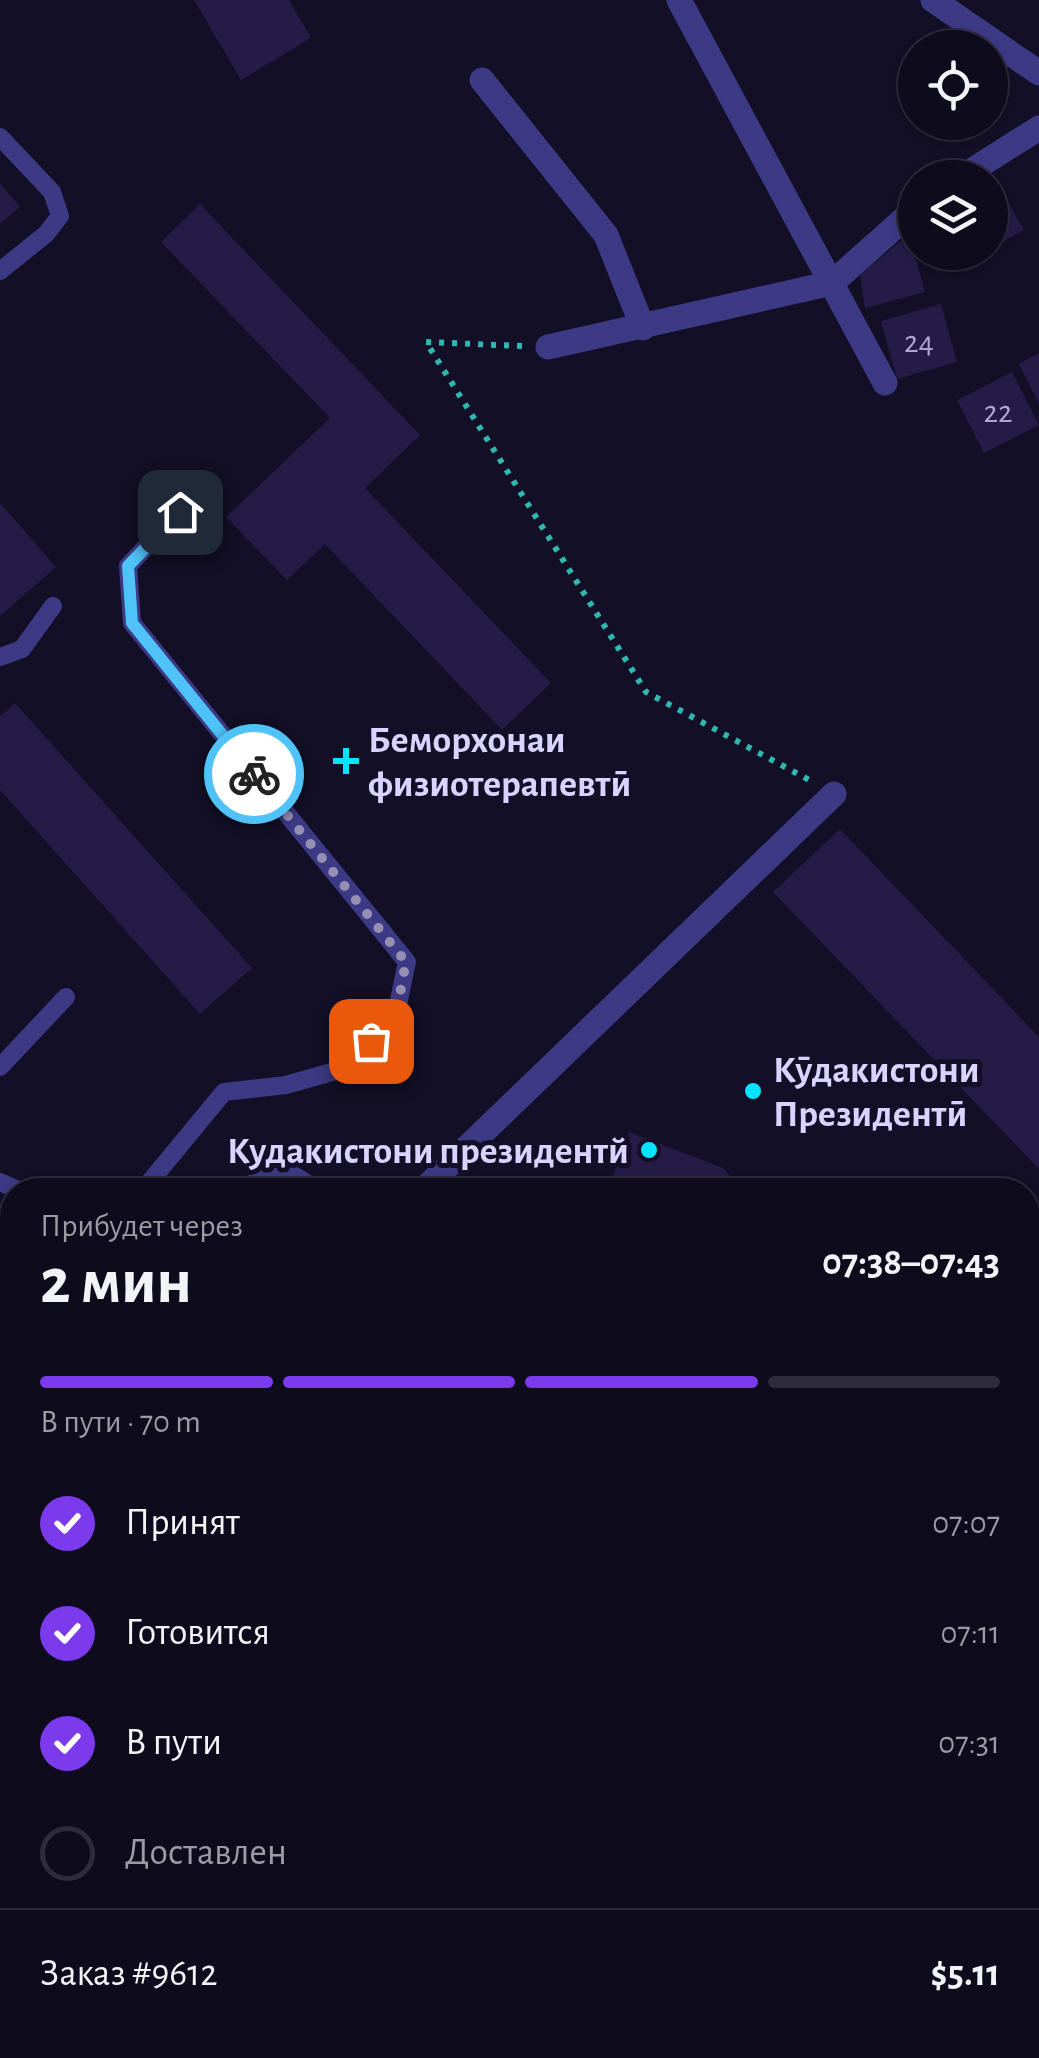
<!DOCTYPE html>
<html lang="ru">
<meta charset="utf-8">
<style>
body{margin:0;font-family:"Alegreya Sans",sans-serif;background:#1c1929;color:#f1f3f6;height:100vh;display:flex;flex-direction:column;font-size:38px;white-space:nowrap}
*{box-sizing:border-box;margin:0}
p{font-size:32px;color:#9b9ba3}
.icon{flex:none;width:55px;height:55px;fill:none;stroke:currentColor;stroke-width:2;stroke-linecap:round;stroke-linejoin:round}
.map{position:relative;flex:1;overflow:hidden}
.side{position:absolute;left:0px;top:1178px;width:1040px;height:882px;display:flex;flex-direction:column;background:#0e0b1c;border-radius:40px 40px 0 0;box-shadow:0 2px 8px #0004,0 0 0 2px #2e2b3b}
.side>*{flex:none}
.controls{position:absolute;left:898px;top:30px;display:grid;gap:20px}
.controls a{display:grid;place-items:center;width:110px;height:110px;border-radius:50%;background:#0e0b1c;box-shadow:0 2px 8px #0004,0 0 0 2px #2e2b3b;font-size:50px}
.pin{position:absolute;display:grid;place-items:center;width:85px;height:85px;color:#fff;margin:-42px;border-radius:20px;box-shadow:0 5px 15px #0006}
.courier{position:absolute;display:grid;place-items:center;width:100px;height:100px;margin:-50px;border:8px solid #4fc3f7;border-radius:50%;background:#fff;color:#222;box-shadow:0 2px 12px #0007}
.headline em{font-style:normal;font-weight:600}
.headline div{display:flex;flex-direction:column-reverse}
.headline{display:flex;align-items:center;justify-content:space-between;height:170px;padding:0 40px}
h1{font-size:65px;font-weight:600;line-height:75px}
.bar{display:grid;grid-template-columns:repeat(4,1fr);gap:15px 10px;align-content:center;height:120px;padding:0 40px}
.bar i{height:12px;border-radius:8px;background:#2e2b3b}
.bar .active{background:#7c3aed}
.bar p{grid-column:span 4}
.line{display:flex;align-items:center;gap:25px;padding:0 40px;border-top:2px solid #2e2b3b}
.line div{flex:1}
ol{padding:0 40px;list-style:none}
li{display:flex;align-items:center;gap:30px;height:110px}
li p{margin-inline-start:auto}
li .icon{padding:10px;border-radius:50%;background:#7c3aed;color:#fff;stroke-width:4}
li:last-child{color:#9b9ba3}
li i{width:55px;height:55px;border:5px solid #2e2b3b;border-radius:50%}
.map>svg:first-child{display:block}
.building{fill:#241b47}
.lines{fill:none;stroke-linecap:round;stroke-linejoin:round}
.path{stroke:#2fb8b0;stroke-width:6;stroke-dasharray:5 8;stroke-linecap:butt}
.service{stroke:#3d3a85;stroke-width:18}
.minor{stroke:#3d3a85;stroke-width:25}
.secondary{stroke:#6f6bff;stroke-width:25}
.done{stroke:#948fb3;stroke-width:10;stroke-dasharray:0 18}
.route{stroke:#4fc3f7;stroke-width:12}
.poi-dot{fill:#00e5ff;stroke:#130f26;stroke-width:4}
.labels{text-anchor:middle;stroke-width:10;stroke-linejoin:round;paint-order:stroke}
.number-label{font-size:32px;fill:#aca6d1}
.poi-label{font-size:38px;font-weight:bold;fill:#d9d4ff;stroke:#130f26;text-anchor:start}
</style>
<div class="map">
<svg width="1039" height="2058" viewBox="0 0 1039 2058">
<rect width="100%" height="100%" fill="#130f26"/>
<path class="building" d="M194,0h95l22,38 -70,42z
M994,178l30,52 -34,19v-69z
M0,183l20,24 -20,17z
M200,204l220,231 -55,53 186,195 -49,47 -177,-186 -38,36 -61,-63 104,-99 -169,-176z
M909,234l16,58 -60,16 -5,-33z
M941,304l16,58 -60,17 -16,-58z
M1039,353v51l-20,-40z
M1012,372l27,53 -55,28 -27,-53z
M0,503l56,64 -56,49z
M15,703l237,265 -52,46 -200,-224v-74z
M840,829l199,208v132l-266,-277z
M629,1132l94,36 20,22h-135z
M12,1248v63l-12,-13v-38z
M1028,1795l11,11v44l-11,11z
M1039,1859v129l-11,-12v-105z"/>
<g class="lines">
<path class="path" d="M522,346l-96,-4 220,350 165,89"/>
<path class="service" d="M0,137l52,55 8,24 -14,18 -46,37
M0,657l22,-8 31,-43
M0,1067l66,-70
M0,1182l18,8
M143,1190l81,-98 62,-7 60,-17 50,-54 11,-52 -275,-339 -4,-57 52,-55
M243,1190c34,-24 39,-25 73,0"/>
<path class="minor" d="M679,0l206,383
M933,0l106,73
M482,80l124,155 37,93
M960,178l79,-50
M548,347l284,-64 83,-74
M423,1190l411,-396
M1028,1775l11,11"/>
<path class="secondary" d="M0,1501l12,13
M0,1542l12,12
M500,2048l10,10
M534,2048l10,10"/>
</g>
<g class="lines">
<path class="done" d="M254,774l152,188 -10,52 -25,27"/>
<path class="route" d="M180,512l-52,54 4,57 122,151"/>
</g>
<g class="poi-dot">
<path d="M341 746h10v10h10v10h-10v10h-10v-10h-10v-10h10z"/>
<circle cx="753" cy="1091" r="10"/>
<circle cx="649" cy="1150" r="10"/>
</g>
<g class="labels">
<g class="number-label">
<text x="919" y="352">24</text>
<text x="998" y="422">22</text>
</g>
<g class="poi-label">
<text x="368" y="752">Беморхонаи<tspan x="368" dy="44">физиотерапевтӣ</tspan></text>
<text x="773" y="1082">Кӯдакистони<tspan x="773" dy="44">Президентӣ</tspan></text>
<text x="629" y="1163" text-anchor="end">Кудакистони президентй</text>
</g>
</g>
</svg>
<div class="controls">
<a><svg class="icon" aria-label="locate" viewBox="0 0 24 24"><circle cx="12" cy="12" r="6"/><path d="M12 2v4M12 18v4M2 12h4M18 12h4"/></svg></a>
<a><svg class="icon" aria-label="layers" viewBox="0 0 24 24"><path d="M12 4l9 5-9 5-9-5zM3 14l9 5 9-5"/></svg></a>
</div>
<div class="pin" style="left:371px;top:1041px;background:#ea580c"><svg class="icon" aria-label="bag" viewBox="0 0 24 24"><path d="M5 8h14l-1 12H6zM9 8a3 3 0 0 1 6 0"/></svg></div>
<div class="pin" style="left:180px;top:512px;background:#1f2937"><svg class="icon" aria-label="home" viewBox="0 0 24 24"><path d="M3 11l9-7 9 7M6 9v11h12V9"/></svg></div>
<div class="courier" style="left:254px;top:774px"><svg class="icon" aria-label="bike" viewBox="0 0 24 24"><circle cx="6" cy="16" r="4"/><circle cx="18" cy="16" r="4"/><path d="M6 16l4-8h5l3 8M10 8l3 8H6M13 5h3"/></svg></div>
<section class="side">
<div class="headline"><div><h1>2 мин</h1><p>Прибудет через</p></div><em>07:38–07:43</em></div>
<div class="bar"><i class="active"></i><i class="active"></i><i class="active"></i><i></i><p>В пути · 70 m</p></div>
<ol>
<li><svg class="icon" aria-label="check" viewBox="0 0 24 24"><path d="M5 12l5 5 9-10"/></svg>Принят<p>07:07</p></li>
<li><svg class="icon" aria-label="check" viewBox="0 0 24 24"><path d="M5 12l5 5 9-10"/></svg>Готовится<p>07:11</p></li>
<li><svg class="icon" aria-label="check" viewBox="0 0 24 24"><path d="M5 12l5 5 9-10"/></svg>В пути<p>07:31</p></li>
<li><i></i>Доставлен</li>
</ol>
<div class="line" style="height:130px"><div>Заказ #9612</div><b>$5.11</b></div>
</section>
</div>
